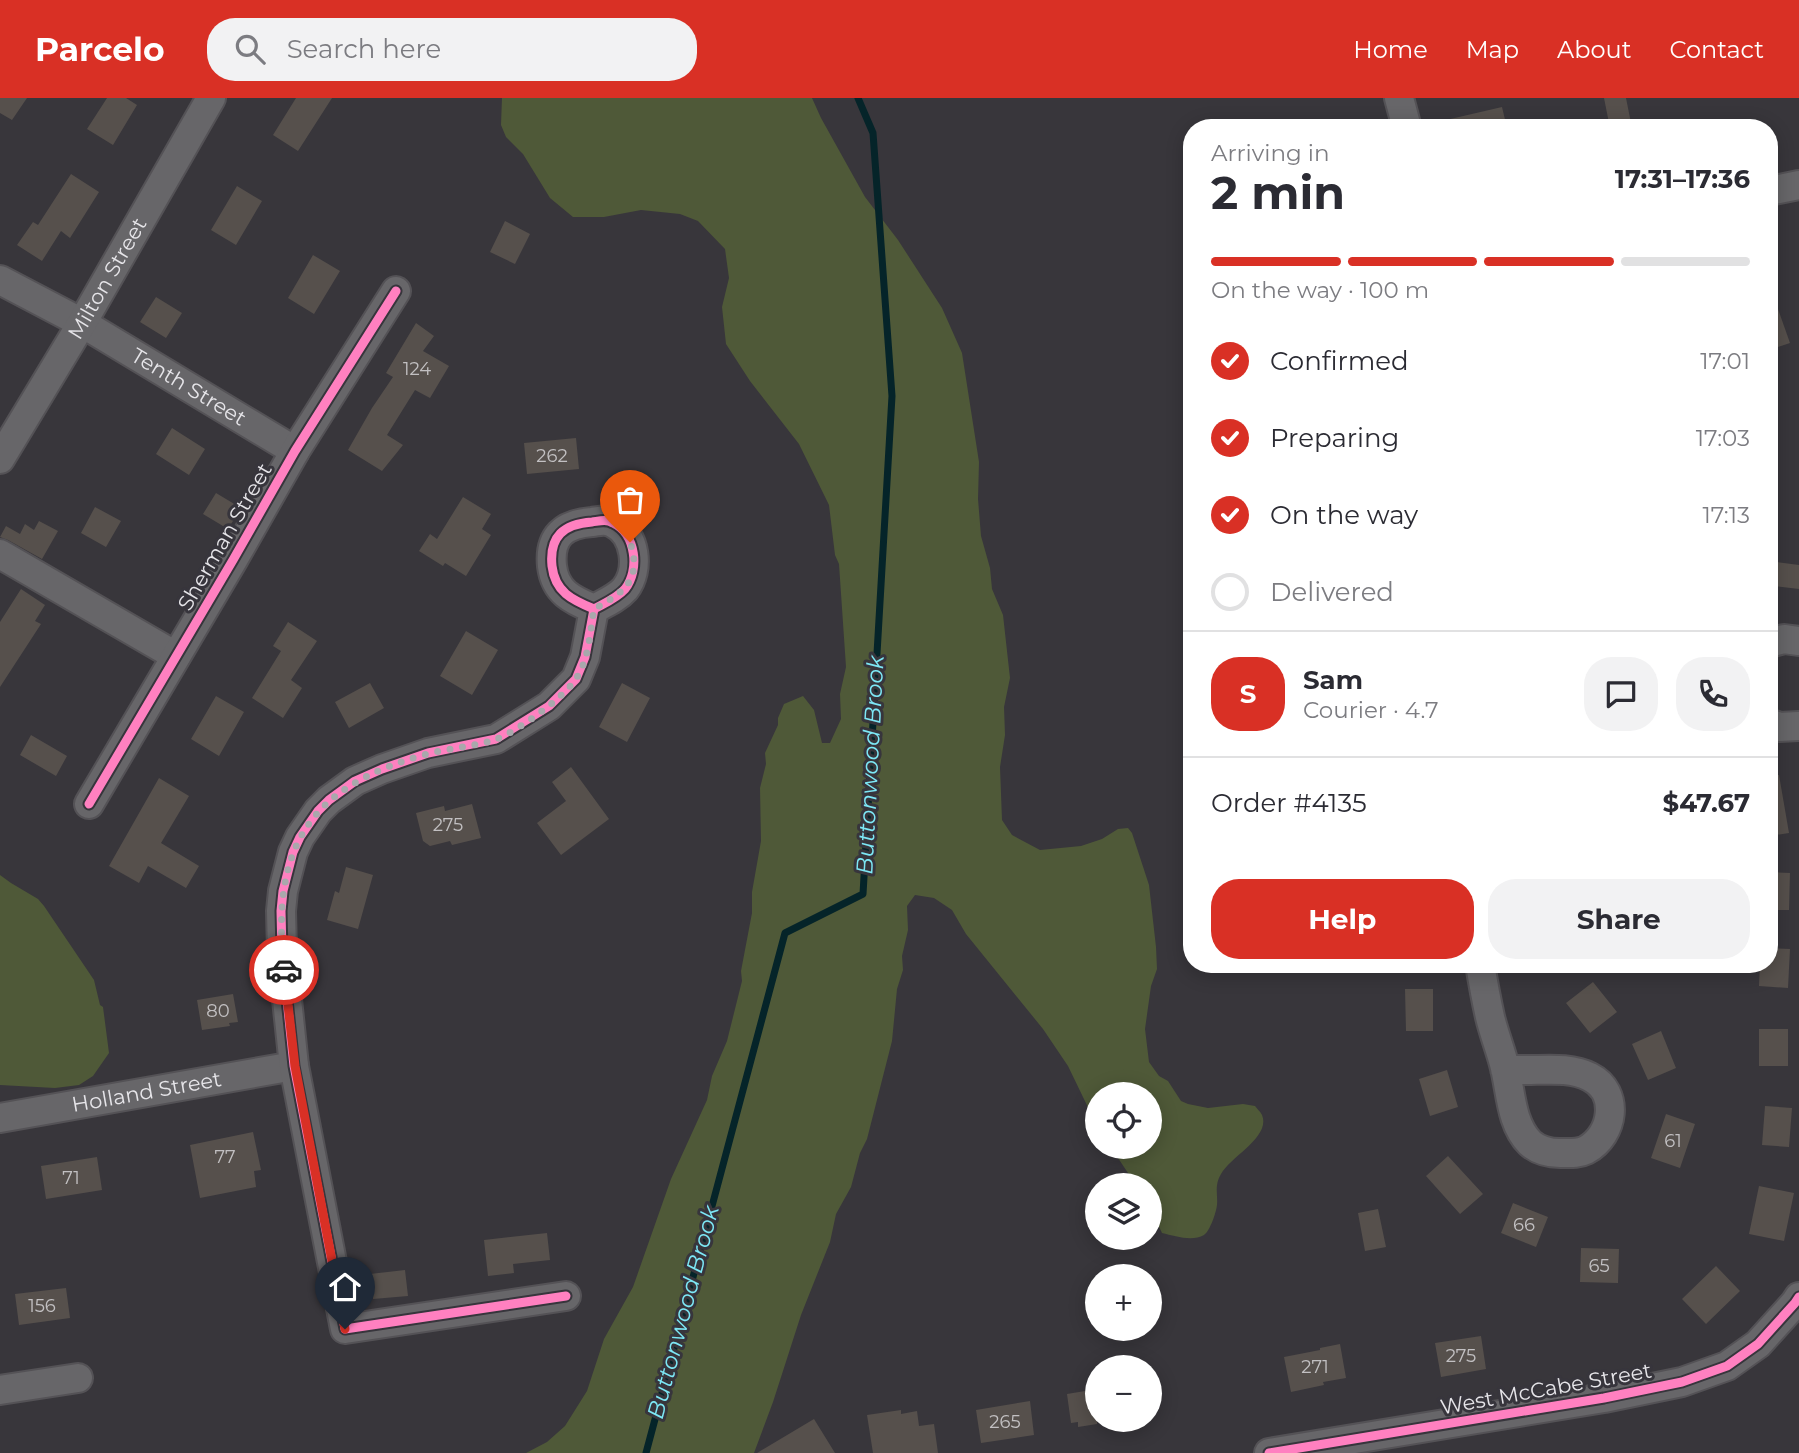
<!DOCTYPE html>
<meta charset="utf-8">
<style>
body{margin:0;font-family:Montserrat,sans-serif;background:#f2f2f3;color:#2b2b33;height:100vh;display:flex;flex-direction:column;font-size:26px;white-space:nowrap}
*{box-sizing:border-box;margin:0}
p{font-size:23px;color:#7c7c81}
.icon{flex:none;width:38px;height:38px;fill:none;stroke:currentColor;stroke-width:2;stroke-linecap:round;stroke-linejoin:round}
.map{position:relative;flex:1;overflow:hidden}
.drawer{position:absolute;left:1183px;top:21px;width:595px;height:854px;display:flex;flex-direction:column;background:#fff;border-radius:28px;box-shadow:0 4px 18px #0003}
.drawer>*{flex:none}
.controls{position:absolute;left:1085px;top:984px;display:grid;gap:14px}
.controls a{display:grid;place-items:center;width:77px;height:77px;border-radius:50%;background:#fff;box-shadow:0 4px 18px #0003;font-size:35px}
.pin{position:absolute;display:grid;place-items:center;width:60px;height:60px;color:#fff;margin:-72px -30px;border-radius:50% 50% 50% 0;rotate:-45deg;box-shadow:0 0 7px #0007}
.pin .icon{rotate:45deg}
.courier{position:absolute;display:grid;place-items:center;width:70px;height:70px;margin:-35px;border:5px solid #d93025;border-radius:50%;background:#fff;color:#222;box-shadow:0 2px 9px #0007}
.headline em{font-style:normal;font-weight:700}
.headline div{display:flex;flex-direction:column-reverse}
.headline{display:flex;align-items:center;justify-content:space-between;height:119px;padding:0 28px}
h1{font-size:46px;font-weight:700;line-height:52px}
.bar{display:grid;grid-template-columns:repeat(4,1fr);gap:10px 7px;align-content:center;height:84px;padding:0 28px}
.bar i{height:9px;border-radius:5px;background:#e1e1e2}
.bar .on{background:#d93025}
.bar p{grid-column:span 4}
.line{display:flex;align-items:center;gap:18px;padding:0 28px;border-top:2px solid #e1e1e2}
.line div{flex:1}
.round{display:grid;place-items:center;flex:none;width:74px;height:74px;border-radius:28px;background:#f2f2f3}
ol{padding:0 28px;list-style:none}
li{display:flex;align-items:center;gap:21px;height:77px}
li p{margin-inline-start:auto}
li .icon{padding:7px;border-radius:50%;background:#d93025;color:#fff;stroke-width:4}
li:last-child{color:#7c7c81}
li i{width:38px;height:38px;border:4px solid #e1e1e2;border-radius:50%}
.primary-button{display:flex;gap:14px;margin-top:auto;padding:14px 28px}
.primary-button a{flex:1;height:80px;border-radius:28px;background:#d93025;color:#fff;font-size:28px;font-weight:700;line-height:80px;text-align:center}
.primary-button a+a{background:#f2f2f3;color:#2b2b33}
header{display:flex;align-items:center;gap:42px;box-sizing:border-box;height:98px;padding:0 35px;background:#d93025;color:#fff}
header strong{font-size:33px}
nav{display:flex;gap:38px;margin-inline-start:auto;font-size:24px}
.search{width:490px;height:63px;background:#f2f2f3;display:flex;align-items:center;gap:18px;box-sizing:border-box;padding:0 24px;border-radius:28px;color:#7c7c81;font-size:26px}
.map>svg:first-child{display:block}
.green{fill:#4f5938}
.lines{fill:none;stroke-linecap:round;stroke-linejoin:round}
.stream{stroke:#052429;stroke-width:7}
.building{fill:#56504c}
.minor-casing{stroke:#545256;stroke-width:32}
.minor{stroke:#676669;stroke-width:28}
.cycleway-casing{stroke:#37353c;stroke-width:13}
.cycleway{stroke:#ff80c0;stroke-width:9}
.done{stroke:#a9a8ac;stroke-width:7;stroke-dasharray:0 12.6}
.route{stroke:#d93025;stroke-width:9}
.labels{text-anchor:middle;stroke-width:6;stroke-linejoin:round;paint-order:stroke}
.number-label{font-size:18px;fill:#c2c0c2}
.street-label{font-size:21px;fill:#e6e5e9;stroke:#37353c}
.water-label{font-size:23px;font-style:italic;fill:#7de8f6;stroke:#37353c}
</style>
<header>
<strong>Parcelo</strong>
<div class="search"><svg class="icon" aria-label="search" viewBox="0 0 24 24"><circle cx="10" cy="10" r="6"/><path d="M15 15l6 6"/></svg>Search here</div>
<nav><a>Home</a><a>Map</a><a>About</a><a>Contact</a></nav>
</header>
<div class="map">
<svg width="1799" height="1355" viewBox="0 0 1799 1355">
<rect width="100%" height="100%" fill="#38363b"/>
<path class="green" d="M502,0h310l9,20 44,79 33,43 44,68 20,45 17,109 -1,37 3,37 9,32 2,21 11,26 7,63 -6,29 1,28 -5,32 2,53 10,15 28,15 41,-4 21,-7 16,-10 10,-1 4,5 17,52 7,62 1,22 -6,17 -6,43 4,33 10,14 9,5 13,20 7,3 20,4 35,-4 12,2c2,3 5,5 7,9 9,22 -31,41 -41,59 -7,12 -3,20 -4,31 -1,8 -7,26 -13,30 -12,7 -29,1 -42,-2l-12,-25v-23h-14l-26,-39h40v-52h-53v32l-29,-60 -25,-37 -77,-95 -14,-24 -18,-12 -19,-3 -8,11 1,24 -6,26 1,14 -6,19 -5,52 -25,98 -7,14 -9,34 -15,27 -6,28 -29,73 -28,87 -19,51h-228l21,-11 18,-16 22,-35 17,-52 29,-52 38,-108 36,-79 5,-24 15,-35 15,-60 -1,-10 11,-58v-21l9,-51 -1,-53 6,-24 -1,-11 13,-28v-7l6,-14 19,-8 11,14 8,33h8l11,-24 -1,-25 6,-27 -7,-103 -4,-9 -6,-50 -30,-61 -49,-63 -24,-37 -4,-37 7,-29 -4,-29 -27,-28 -18,-7 -39,-4 -37,7h-31l-23,-19 -27,-44 -17,-17 -5,-12z
M0,777l11,8 27,16 6,7 50,74 6,25 3,2 6,46 -16,23 -14,9 -24,3 -55,-3z"/>
<g class="lines">
<path class="stream" d="M646,1355l139,-520 78,-39 29,-498 -19,-263 -15,-35"/>
</g>
<path class="building" d="M0,0h27l-15,22 -12,-7z
M107,0h19l11,7 -24,40 -26,-16z
M296,0h36l-34,53 -25,-16z
M1604,0h22l6,30h-22z
M1502,9l5,21h-60l-1,-8z
M71,76l28,18 -29,46 -9,-7 -19,30 -25,-16 16,-23 5,3z
M237,88l25,15 -26,44 -25,-15z
M505,123l25,13 -15,30 -25,-12z
M313,157l27,16 -26,43 -26,-16z
M1772,194l18,51 -21,7v-57z
M156,199l26,16 -16,25 -26,-16z
M416,225l18,13 -11,15 26,15 -19,32 -15,-8 -28,45 16,10 -21,26 -34,-21 24,-42 21,-31 -7,-4z
M172,330l33,21 -16,26 -33,-21z
M576,340l3,31 -52,5 -3,-31z
M216,395l25,15 -13,21 -25,-15z
M463,399l28,17 -9,15 9,6 -25,41 -21,-13 -2,3 -24,-15 11,-17 7,5z
M95,409l26,14 -15,26 -25,-14z
M39,423l19,10 -16,28 -34,-19 -8,-3 6,-11 14,8 5,-10 9,6z
M1777,464l22,3v24l-24,-3z
M21,491l24,16 -10,16 6,3 -41,63v-65z
M288,524l29,19 -26,39 11,8 -19,30 -31,-20 29,-47 -8,-5z
M466,533l32,19 -26,45 -32,-19z
M370,585l14,25 -35,20 -14,-26z
M622,585l28,15 -23,44 -28,-15z
M216,598l28,16 -25,44 -28,-17z
M31,637l36,21 -11,20 -36,-21z
M571,669l38,52 -48,36 -24,-32 29,-22 -14,-19z
M1779,677l10,58 -20,3v-60z
M159,680l30,18 -28,47 38,23 -13,22 -38,-22 -9,17 -30,-17z
M472,706l9,34 -29,7 -2,-4 -20,5 -7,-5 -7,-28 28,-7 1,5z
M346,769l27,8 -15,54 -31,-9 8,-29 4,2z
M1769,774l21,1 -1,37h-20z
M1769,850l21,1 -2,39 -29,-2 1,-22h9z
M1593,884l24,30 -27,21 -24,-30z
M1405,891h28v42h-27z
M233,896l5,28 -9,1 1,3 -28,4 -5,-30z
M1759,931h29v37h-29z
M1661,933l15,37 -28,12 -16,-36z
M1447,972l11,37 -28,9 -11,-37z
M1765,1008l27,2 -3,39 -27,-2z
M1666,1016l29,10 -15,44 -29,-10z
M253,1034l8,38 -7,1 2,16 -56,11 -10,-53z
M1448,1058l35,38 -23,20 -34,-38z
M97,1059l5,33 -56,9 -5,-33z
M1759,1088l35,7 -10,48 -35,-7z
M1513,1105l35,14 -12,30 -35,-14z
M1378,1111l8,38 -21,4 -7,-38z
M547,1135l3,27 -37,4 1,9 -26,3 -4,-36z
M1581,1150l38,1 -1,34 -38,-1z
M1716,1168l24,25 -34,33 -24,-25z
M405,1172l3,26 -35,3 -3,-25z
M66,1190l4,30 -51,7 -4,-31z
M1481,1238l5,33 -45,8 -6,-34z
M1340,1246l6,34 -23,4 1,3 -33,7 -7,-35 36,-7v-2z
M1097,1291v35l-19,3v-5l-7,1 -4,-29z
M1030,1303l4,34 -53,8 -5,-33z
M901,1312v4l16,-3 2,15 15,-2 4,29h-65l-6,-38z
M814,1321l21,34h-78z"/>
<g class="lines">
<defs>
<g id="minor">
<path d="M1399,0l8,30"/>
<path d="M1769,93l30,-6"/>
<path id="s1" d="M0,182l82,43 213,128"/>
<path id="s2" d="M0,361l82,-136 129,-225"/>
<path d="M0,456l176,102"/>
<path d="M1769,545l15,-4 15,2"/>
<path d="M1769,625l10,4 20,-1"/>
<path d="M89,706l144,-244 62,-109 101,-160"/>
<path d="M1480,866c3,18 6,35 10,53 4,17 11,34 15,51 6,25 6,56 25,75 8,7 20,10 30,10 9,0 18,1 26,-3 28,-15 34,-58 4,-73 -25,-13 -58,-4 -85,-8"/>
<path id="s3" d="M0,1020l294,-52"/>
<path d="M566,1198l-221,33 -51,-263 -12,-114 -1,-41 2,-20 10,-39 7,-15 18,-26 11,-11 26,-19 27,-12 46,-16 68,-14 53,-33 27,-27 9,-22 9,-48c11,-6 23,-11 31,-20 15,-19 11,-55 -12,-66 -7,-4 -13,-2 -21,-1 -28,2 -43,14 -40,44 3,26 20,34 42,43"/>
<path d="M0,1292l78,-12"/>
<path d="M1269,1355l335,-55 78,-16 45,-16 31,-22 37,-41 4,-6"/>
</g>
</defs>
<use href="#minor" class="minor-casing"/>
<use href="#minor" class="minor"/>
<defs>
<path id="cycleway" d="M89,706l144,-244 62,-109 101,-160
M566,1198l-221,33 -51,-263 -12,-114 -1,-41 2,-20 10,-39 7,-15 18,-26 11,-11 26,-19 27,-12 46,-16 68,-14 53,-33 27,-27 9,-22 9,-48c11,-6 23,-11 31,-20 15,-19 11,-55 -12,-66 -7,-4 -13,-2 -21,-1 -28,2 -43,14 -40,44 3,26 20,34 42,43
M1269,1355l335,-55 78,-16 45,-16 31,-22 37,-41 4,-6"/>
</defs>
<use href="#cycleway" class="cycleway-casing"/>
<use href="#cycleway" class="cycleway"/>
</g>
<g class="lines">
<path class="done" d="M284,872c-13,-122 23,-183 143,-216 22,-6 45,-7 67,-14 21,-7 68,-41 81,-60 14,-19 15,-48 19,-71 29,-16 49,-29 36,-67"/>
<path class="route" d="M284,872l11,96 50,263"/>
</g>
<g class="labels">
<g class="number-label">
<text x="417" y="277">124</text>
<text x="552" y="364">262</text>
<text x="448" y="733">275</text>
<text x="218" y="919">80</text>
<text x="1673" y="1049">61</text>
<text x="225" y="1065">77</text>
<text x="71" y="1086">71</text>
<text x="1524" y="1133">66</text>
<text x="1599" y="1174">65</text>
<text x="42" y="1214">156</text>
<text x="1461" y="1264">275</text>
<text x="1315" y="1275">271</text>
<text x="1005" y="1330">265</text>
</g>
<g class="street-label">
<text dy="7" stroke="none"><textPath href="#s2" startOffset="210">Milton Street</textPath></text>
<text dy="7" stroke="none"><textPath href="#s1" startOffset="217">Tenth Street</textPath></text>
<text transform="translate(225 439) rotate(-60)" y="7">Sherman Street</text>
<text dy="7" stroke="none"><textPath href="#s3" startOffset="149">Holland Street</textPath></text>
<text transform="translate(1546 1291) rotate(-10)" y="7">West McCabe Street</text>
</g>
<g class="water-label">
<text transform="translate(870 667) rotate(-87)" y="8">Buttonwood Brook</text>
<text transform="translate(683 1214) rotate(-75)" y="8">Buttonwood Brook</text>
</g>
</g>
</svg>
<div class="controls">
<a><svg class="icon" aria-label="locate" viewBox="0 0 24 24"><circle cx="12" cy="12" r="6"/><path d="M12 2v4M12 18v4M2 12h4M18 12h4"/></svg></a>
<a><svg class="icon" aria-label="layers" viewBox="0 0 24 24"><path d="M12 4l9 5-9 5-9-5zM3 14l9 5 9-5"/></svg></a>
<a>+</a>
<a>−</a>
</div>
<div class="pin" style="left:630px;top:444px;background:#ea580c"><svg class="icon" aria-label="bag" viewBox="0 0 24 24"><path d="M5 8h14l-1 12H6zM9 8a3 3 0 0 1 6 0"/></svg></div>
<div class="pin" style="left:345px;top:1231px;background:#1f2937"><svg class="icon" aria-label="home" viewBox="0 0 24 24"><path d="M3 11l9-7 9 7M6 9v11h12V9"/></svg></div>
<div class="courier" style="left:284px;top:872px"><svg class="icon" aria-label="car" viewBox="0 0 24 24"><path d="M5 17H2v-5l4-1 3-4h7l3 4 3 1v5h-3M9 17h6M6 11h13"/><circle cx="7" cy="17" r="2"/><circle cx="17" cy="17" r="2"/></svg></div>
<section class="drawer">
<div class="headline"><div><h1>2 min</h1><p>Arriving in</p></div><em>17:31–17:36</em></div>
<div class="bar"><i class="on"></i><i class="on"></i><i class="on"></i><i></i><p>On the way · 100 m</p></div>
<ol>
<li><svg class="icon" aria-label="check" viewBox="0 0 24 24"><path d="M5 12l5 5 9-10"/></svg>Confirmed<p>17:01</p></li>
<li><svg class="icon" aria-label="check" viewBox="0 0 24 24"><path d="M5 12l5 5 9-10"/></svg>Preparing<p>17:03</p></li>
<li><svg class="icon" aria-label="check" viewBox="0 0 24 24"><path d="M5 12l5 5 9-10"/></svg>On the way<p>17:13</p></li>
<li><i></i>Delivered</li>
</ol>
<div class="line" style="height:126px"><b class="round" style="background:#d93025;color:#fff">S</b><div><b>Sam</b><p>Courier · 4.7</p></div><a class="round"><svg class="icon" aria-label="chat" viewBox="0 0 24 24"><path d="M4 5h16v11H9l-5 4z"/></svg></a><a class="round"><svg class="icon" aria-label="phone" viewBox="0 0 24 24"><path d="M5 4h4l2 5-3 2q2 4 5 5l2-3 5 2v4C11 20 4 13 5 4z"/></svg></a></div>
<div class="line" style="height:91px"><div>Order #4135</div><b>$47.67</b></div>
<div class="primary-button"><a>Help</a><a>Share</a></div>
</section>
</div>
